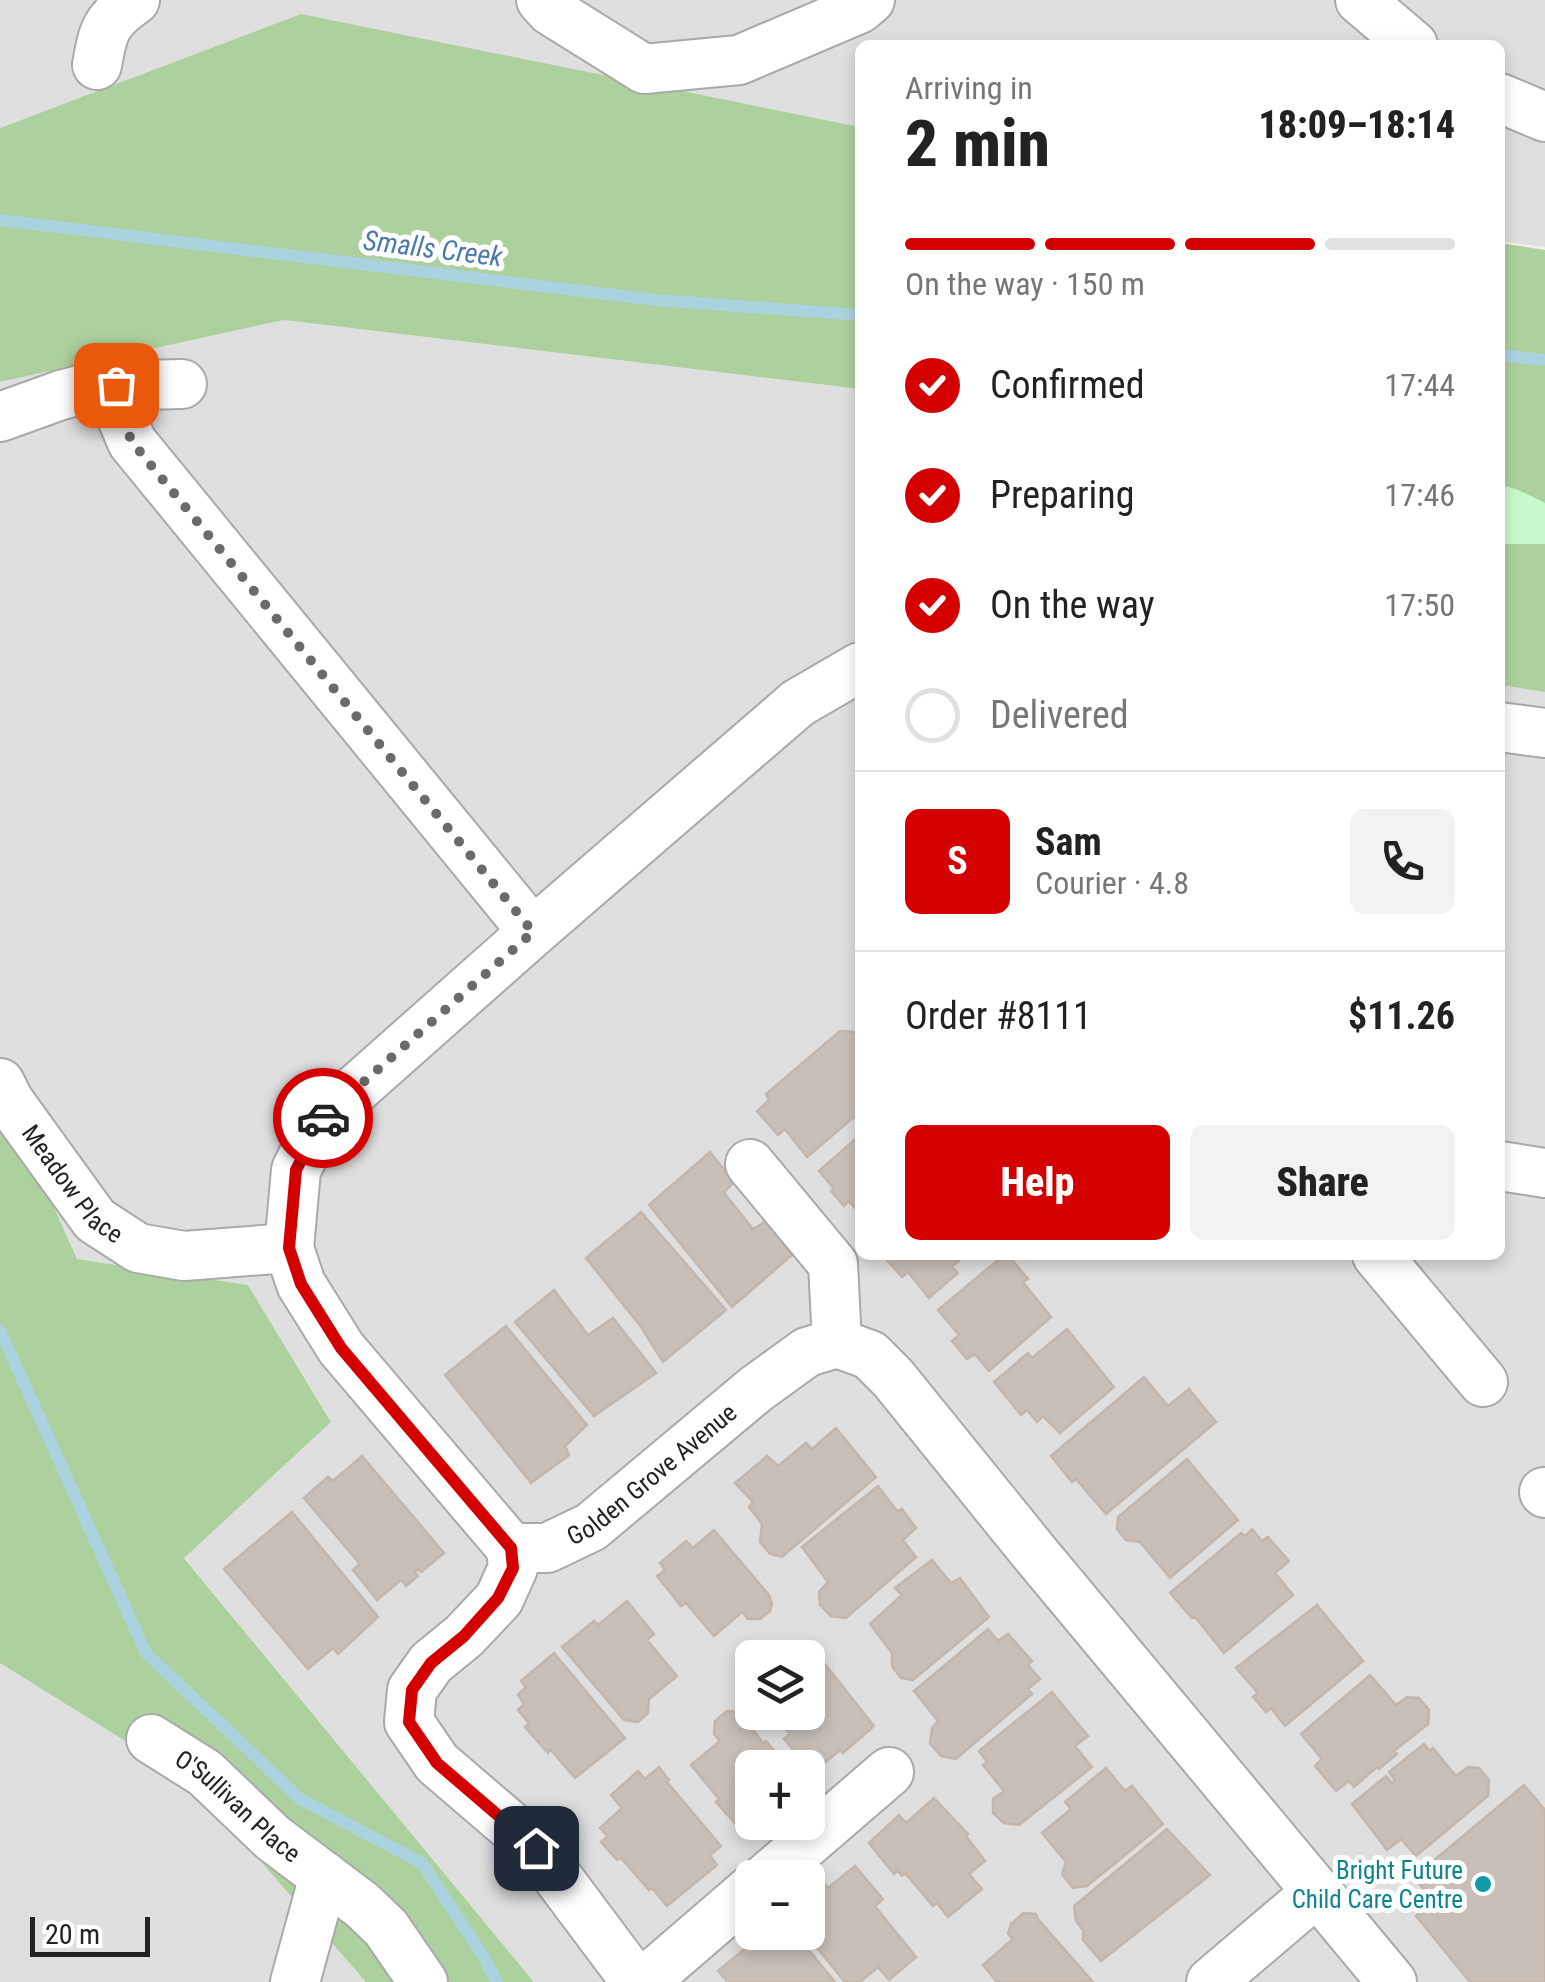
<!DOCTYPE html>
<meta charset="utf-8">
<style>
body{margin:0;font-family:"Roboto Condensed",sans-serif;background:#f2f2f2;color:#222;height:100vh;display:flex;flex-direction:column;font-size:38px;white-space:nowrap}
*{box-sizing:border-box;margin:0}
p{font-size:32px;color:#767676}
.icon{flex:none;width:55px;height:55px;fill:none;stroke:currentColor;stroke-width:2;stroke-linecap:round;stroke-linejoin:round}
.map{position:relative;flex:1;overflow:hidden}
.sheet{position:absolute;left:855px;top:40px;width:650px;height:1220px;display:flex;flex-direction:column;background:#fff;border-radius:15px;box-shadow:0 5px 15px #0003}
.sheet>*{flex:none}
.buttons{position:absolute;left:735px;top:1640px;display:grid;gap:20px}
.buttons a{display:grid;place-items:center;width:90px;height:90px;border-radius:15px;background:#fff;box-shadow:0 5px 15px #0003;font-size:50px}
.scale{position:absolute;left:30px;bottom:25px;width:120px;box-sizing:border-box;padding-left:10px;border:5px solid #222;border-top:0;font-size:28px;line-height:35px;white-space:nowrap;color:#222;-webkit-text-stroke:8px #fff;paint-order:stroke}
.pin{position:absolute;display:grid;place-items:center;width:85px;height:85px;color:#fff;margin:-42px;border-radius:20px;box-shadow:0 5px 15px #0006}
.courier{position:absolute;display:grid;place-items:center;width:100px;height:100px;margin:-50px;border:8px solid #d40000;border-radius:50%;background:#fff;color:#222;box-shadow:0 2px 12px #0007}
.head em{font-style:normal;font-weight:800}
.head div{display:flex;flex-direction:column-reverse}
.head{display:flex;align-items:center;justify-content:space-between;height:170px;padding:0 50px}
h1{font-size:65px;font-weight:800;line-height:75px}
.bar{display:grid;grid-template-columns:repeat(4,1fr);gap:15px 10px;align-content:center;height:120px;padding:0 50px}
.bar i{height:12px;border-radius:8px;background:#e0e0e0}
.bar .selected{background:#d40000}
.bar p{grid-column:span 4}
.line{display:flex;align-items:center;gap:25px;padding:0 50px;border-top:2px solid #e0e0e0}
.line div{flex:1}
.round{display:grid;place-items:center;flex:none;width:105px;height:105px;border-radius:15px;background:#f2f2f2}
ol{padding:0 50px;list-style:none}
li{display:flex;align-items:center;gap:30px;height:110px}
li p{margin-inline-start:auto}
li .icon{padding:10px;border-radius:50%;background:#d40000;color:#fff;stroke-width:4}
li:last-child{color:#767676}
li i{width:55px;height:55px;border:5px solid #e0e0e0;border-radius:50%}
.button{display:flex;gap:20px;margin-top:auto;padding:20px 50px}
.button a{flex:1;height:115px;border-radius:15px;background:#d40000;color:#fff;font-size:40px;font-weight:800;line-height:115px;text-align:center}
.button a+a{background:#f2f2f2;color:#222}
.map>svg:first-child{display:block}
.residential{fill:#e0dfdf;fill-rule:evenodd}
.forest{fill:#add19e}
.park{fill:#c8facc}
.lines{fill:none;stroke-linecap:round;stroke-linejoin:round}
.stream{stroke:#aad3df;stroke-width:12}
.building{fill:#c7bfb8;stroke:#c4b6ab;stroke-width:2.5}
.minor-casing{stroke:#a9a9a9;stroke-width:52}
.minor{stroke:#fff;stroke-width:48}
.done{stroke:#6b6a68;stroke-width:10;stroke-dasharray:0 18}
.route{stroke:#d40000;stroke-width:12}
.culture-dot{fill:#0f9aa8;stroke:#fff;stroke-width:4}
.labels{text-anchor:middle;stroke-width:10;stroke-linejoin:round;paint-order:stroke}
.street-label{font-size:25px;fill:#222;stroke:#fff}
.culture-label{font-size:25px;fill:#0d838f;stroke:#fff;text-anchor:end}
.water-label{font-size:28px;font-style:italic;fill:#4a7aab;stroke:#fff}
</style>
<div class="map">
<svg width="1545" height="1982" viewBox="0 0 1545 1982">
<rect width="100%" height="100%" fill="#f2efe9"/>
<path class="residential" d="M0,0h1545v247l-45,-6v-196h-640v82l-559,-113 -301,114z
M284,320l576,69v866h640v-570l45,7v1290h-1011l-350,-425 147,-136 -83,-136 -171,-26 -77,-173v-704zM752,1658h56v54h-56zM752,1768h56v54h-56zM752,1878h56v54h-56z
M0,1663l191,119 175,200h-366z"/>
<path class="forest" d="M301,14l559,113v262l-576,-69 -284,62v-254z
M1500,243l45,7v442l-45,-7z
M0,1086l77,173 171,26 83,137 -147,136 350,424h-168l-175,-200 -191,-119z"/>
<path class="park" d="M1500,485l16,4 29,14v41h-45z"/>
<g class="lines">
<path class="stream" d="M0,220l656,80 204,15
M1500,355l45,5
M0,1330l146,323 154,146 122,64 63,96 12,23"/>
</g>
<path class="building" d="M840,1031l14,1 6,8v72l-53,45 -22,-28 -7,6 -21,-24 12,-11 -3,-6z
M860,1135v79l-11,-13 -5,5 -13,-15 3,-2 -15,-18z
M710,1152l24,30 -10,11 29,36 13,-8 26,34 -60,52 -83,-102z
M641,1212l85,98 -63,52 -22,-35 -55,-69z
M890,1255h75l-13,12 6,6 -29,25 -21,-26 -6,5 -15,-17 4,-3z
M1004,1255h4l20,24 -5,3 28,35 -62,54 -14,-17 -8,5 -15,-18 7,-6 -21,-25z
M554,1290l34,45 25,-17 43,55 -62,43 -79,-94z
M506,1326l81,99 -22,21 4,9 -38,28 -86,-108z
M1067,1329l47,58 -54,46 -17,-17 -6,6 -10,-12 -6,5 -27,-33 34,-29 4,5z
M1144,1377l24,29 21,-17 27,33 -110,92 -30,-35 -4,3 -21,-26z
M836,1428l40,49 -94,80 -12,-3 -10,-12 2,-18 -13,-17 4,-5 -18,-19 32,-27 11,10 28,-23 6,6z
M362,1456l82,97 -23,19 -3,-3 -3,3 3,4 -12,10 -5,-6 -24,20 -24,-30 7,-6 -56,-66 24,-21 5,4z
M1187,1459l51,61 -68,58 -30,-36 -14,-2 -9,-11 1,-12z
M878,1486l19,25 5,-2 14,19 -13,12 13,17 -70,61 -15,-2 -11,-11 -1,-13 9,-10 -26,-35z
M292,1512l86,105 -40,37 -5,-6 -25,21 -84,-100z
M1252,1529l10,12 6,-4 21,24 -14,12 18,22 -69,58 -29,-36 -3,1 -22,-25 71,-60 4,3z
M714,1530l55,65 3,9 -2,7 -10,8h-12l-6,-7 -28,24 -28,-33 -5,3 -24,-30 8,-6 -5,-7 26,-22 7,7z
M932,1560l19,23 9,-5 29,39 -76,63 -12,-2 -9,-12v-13l-22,-29 32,-29 -7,-7z
M627,1601l27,33 -7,6 30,36 -28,23 -1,14 -10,9 -14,-2 -62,-73 32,-26 4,4z
M1317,1605l46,56 -78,65 -14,-18 -5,4 -13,-15 5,-4 -22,-25z
M988,1629l10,12 10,-7 24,27 -4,4 12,14 -12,10 4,5 -76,65 -15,-3 -11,-13 2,-15 6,-7 -24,-30z
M554,1653l71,85 -50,40 -25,-29 -2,4 -23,-26 4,-4 -11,-13 6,-6 -6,-9 8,-8 -5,-6z
M817,1654l57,72 -31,27 -3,-3 -27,23 -29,-34 6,-5 -18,-22h36v-49z
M1370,1675l26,30 11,-8 12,1 10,12 -1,14 -34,27 3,3 -18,15 -2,-2 -23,20 -5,-6 -13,10 -21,-25 7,-7 -21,-25z
M1052,1692l36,44 -13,10 17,21 -73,58 -15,-2 -11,-10v-14l11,-8 -21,-26 4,-3 -8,-11z
M727,1711l12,1 25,32 2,-3 21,25 -35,2v54h13l-10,9 -7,-8 -8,6 -24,-27 3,-3 -28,-34 29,-24 -6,-7 1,-13z
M1424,1744l6,7 3,-3 23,28 12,-9 11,1 10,12 -1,16 -72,60 -15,-17 -14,11 -35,-46 34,-28 6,7 3,-3 -6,-8z
M659,1767l10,13 -2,2 54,64 -11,9 7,10 -50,41 -15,-18 -3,2 -28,-32 -4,2 -16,-18 7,-6 -8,-8 22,-20 -11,-13 27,-24 7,8z
M1106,1768l19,23 7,-5 31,38 -76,62 -14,2 -11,-14 4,-12 -24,-29 29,-24 -6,-7z
M1524,1785l21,25v172h-75l-54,-66 17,-14 -19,-25z
M934,1798l34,36 -2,2 19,25 -16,13 13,15 -34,28 -11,-14 -4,3 -28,-33 -3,3 -4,-5 -4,3 -25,-31 30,-28 7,8z
M1167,1829l43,46 -109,86 -18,-21v-10l-7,-9 -2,-15z
M855,1866l28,33 -8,7 41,51 -27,23 -11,-13 -18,15h-15l-41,-50h4v-35l16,-14 4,5z
M1023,1913l13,1 2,5 55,63h-96l-14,-17 30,-26 -5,-5 3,-10z
M765,1932h29l41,50h-107l-10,-11z"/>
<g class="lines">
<defs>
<g id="minor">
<path d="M541,0l10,11 93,58 95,-9 120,-51 11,-9"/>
<path d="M1360,0l53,45"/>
<path d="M97,65c6,-34 8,-44 38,-65"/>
<path d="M1500,98l45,19"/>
<path d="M117,385l4,31 11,26 401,490"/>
<path d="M0,417l61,-22 34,-9 87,-2"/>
<path id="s1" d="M860,667l-62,36 -265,229 -212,188 -25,50 -7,78 12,36 40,64 170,200h36l44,-21 165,-138 51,-37 30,-9 33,12 23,23 140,173 359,431"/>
<path d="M1500,727l45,6"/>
<path id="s2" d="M0,1083l9,18 86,119 43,28 46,8 105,-8"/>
<path d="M750,1164l83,100 4,79"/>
<path d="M1500,1166l45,7"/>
<path d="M1377,1255l106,127"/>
<path d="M1544,1492l1,1"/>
<path d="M511,1548l2,20 -14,31 -35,37 -33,27 -19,27 -3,32 28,41 98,84 101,135"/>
<path id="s3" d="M151,1739l54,34 68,65 89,67 24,23 37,54"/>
<path d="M766,1878l123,-106"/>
<path d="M295,1982l29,-106"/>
<path d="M644,1982l108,-93"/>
<path d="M1211,1982l106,-90"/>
</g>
</defs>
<use href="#minor" class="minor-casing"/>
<use href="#minor" class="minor"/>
</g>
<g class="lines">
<path class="done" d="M116,385l5,31 11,26 401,490 -210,186"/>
<path class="route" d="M323,1118l-27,52 -7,78 12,36 40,64 170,200 2,20 -15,30 -34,38 -33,27 -19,27 -3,32 28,41 99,85"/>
</g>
<circle class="culture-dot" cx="1483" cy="1884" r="10"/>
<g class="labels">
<g class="street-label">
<text dy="9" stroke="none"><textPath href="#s2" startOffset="125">Meadow Place</textPath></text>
<text dy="9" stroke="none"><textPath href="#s1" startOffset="1380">Golden Grove Avenue</textPath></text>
<text dy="9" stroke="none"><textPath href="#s3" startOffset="110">O'Sullivan Place</textPath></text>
</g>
<g class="culture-label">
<text x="1463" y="1879">Bright Future<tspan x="1463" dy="29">Child Care Centre</tspan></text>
</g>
<g class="water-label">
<text transform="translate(433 248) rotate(7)" y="10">Smalls Creek</text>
</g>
</g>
</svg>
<div class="buttons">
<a><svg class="icon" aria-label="layers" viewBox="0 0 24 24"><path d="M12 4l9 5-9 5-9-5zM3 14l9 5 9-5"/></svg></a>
<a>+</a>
<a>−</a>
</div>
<div class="scale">20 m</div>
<div class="pin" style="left:116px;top:385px;background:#ea580c"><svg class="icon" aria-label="bag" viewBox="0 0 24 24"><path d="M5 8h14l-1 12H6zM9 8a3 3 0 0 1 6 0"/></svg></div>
<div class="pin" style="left:536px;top:1848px;background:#1f2937"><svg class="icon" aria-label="home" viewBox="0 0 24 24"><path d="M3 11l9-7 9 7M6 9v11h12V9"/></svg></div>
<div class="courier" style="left:323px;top:1118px"><svg class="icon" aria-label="car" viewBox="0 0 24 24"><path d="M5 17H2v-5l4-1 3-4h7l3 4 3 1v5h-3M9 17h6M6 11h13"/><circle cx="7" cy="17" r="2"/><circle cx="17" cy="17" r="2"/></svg></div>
<section class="sheet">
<div class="head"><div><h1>2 min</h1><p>Arriving in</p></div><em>18:09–18:14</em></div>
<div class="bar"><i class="selected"></i><i class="selected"></i><i class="selected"></i><i></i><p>On the way · 150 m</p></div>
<ol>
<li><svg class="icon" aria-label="check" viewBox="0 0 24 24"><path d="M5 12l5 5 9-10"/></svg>Confirmed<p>17:44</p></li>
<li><svg class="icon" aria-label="check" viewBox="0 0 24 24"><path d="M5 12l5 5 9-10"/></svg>Preparing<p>17:46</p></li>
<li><svg class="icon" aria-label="check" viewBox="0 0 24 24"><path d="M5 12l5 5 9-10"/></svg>On the way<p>17:50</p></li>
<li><i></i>Delivered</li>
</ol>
<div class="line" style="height:180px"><b class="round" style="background:#d40000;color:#fff">S</b><div><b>Sam</b><p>Courier · 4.8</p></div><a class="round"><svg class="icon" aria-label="phone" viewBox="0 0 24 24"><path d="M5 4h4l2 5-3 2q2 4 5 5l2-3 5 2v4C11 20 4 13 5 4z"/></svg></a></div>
<div class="line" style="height:130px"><div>Order #8111</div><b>$11.26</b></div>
<div class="button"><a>Help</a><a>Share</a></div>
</section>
</div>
